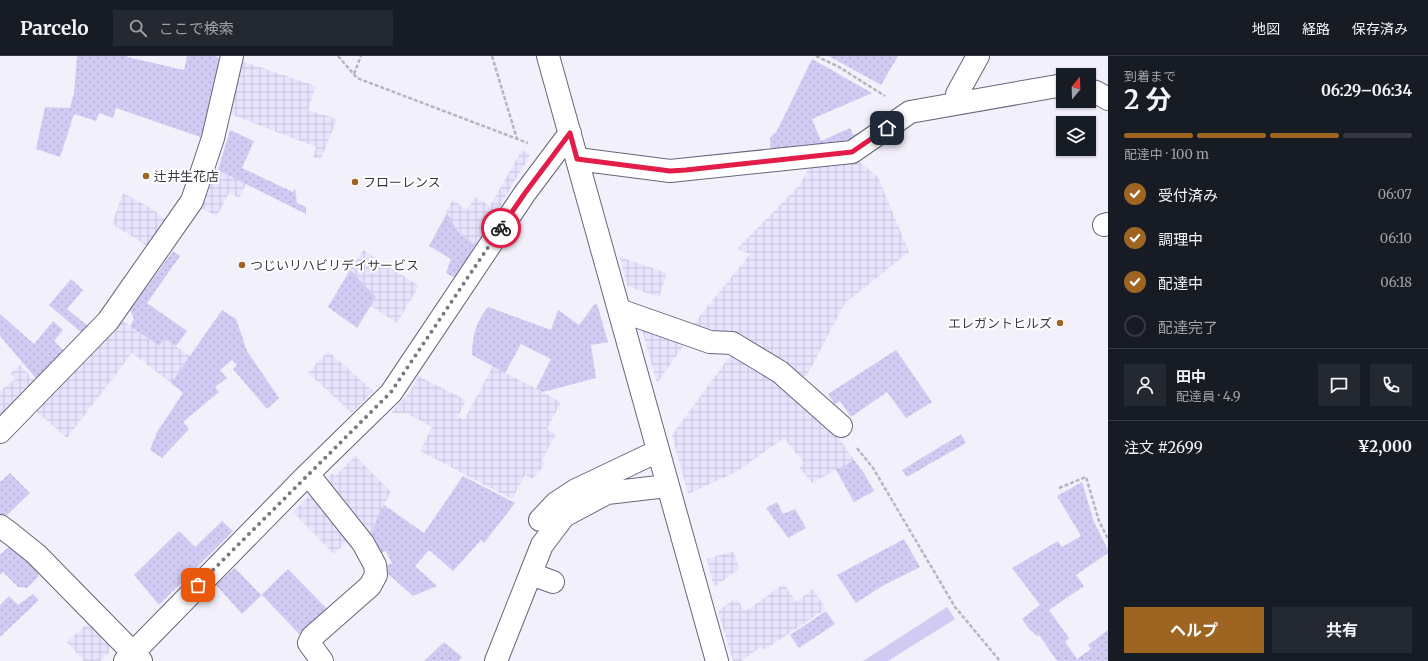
<!DOCTYPE html>
<html lang="ja">
<meta charset="utf-8">
<style>
body{margin:0;font-family:Merriweather,"Noto Sans JP",serif;background:#242831;color:#f1f3f6;height:100vh;display:flex;flex-direction:column;font-size:15px;white-space:nowrap}
*{box-sizing:border-box;margin:0}
p{font-size:13px;color:#9ea1a6}
.icon{flex:none;width:22px;height:22px;fill:none;stroke:currentColor;stroke-width:2;stroke-linecap:round;stroke-linejoin:round}
.map{position:relative;flex:1;overflow:hidden}
.details{display:flex;flex-direction:column;background:#171b24;width:320px}
.details>*{flex:none}
.needle{width:26px;rotate:19deg}
.buttons{position:absolute;left:1056px;top:12px;display:grid;gap:8px}
.buttons a{display:grid;place-items:center;width:40px;height:40px;border-radius:0px;background:#171b24;box-shadow:0 1px 3px #0004;font-size:20px}
.pin{position:absolute;display:grid;place-items:center;width:34px;height:34px;color:#fff;margin:-17px;border-radius:8px;box-shadow:0 2px 6px #0006}
.courier{position:absolute;display:grid;place-items:center;width:40px;height:40px;margin:-20px;border:3px solid #e11d48;border-radius:50%;background:#fff;color:#222;box-shadow:0 1px 5px #0007}
.summary em{font-style:normal;font-weight:700}
.summary div{display:flex;flex-direction:column-reverse}
.summary{display:flex;align-items:center;justify-content:space-between;height:68px;padding:0 16px}
h1{font-size:26px;font-weight:700;line-height:30px}
.bar{display:grid;grid-template-columns:repeat(4,1fr);gap:6px 4px;align-content:center;height:48px;padding:0 16px}
.bar i{height:5px;border-radius:3px;background:#363941}
.bar .current{background:#9e6522}
.bar p{grid-column:span 4}
.line{display:flex;align-items:center;gap:10px;padding:0 16px;border-top:1px solid #363941}
.line div{flex:1}
.round{display:grid;place-items:center;flex:none;width:42px;height:42px;border-radius:0px;background:#242831}
ol{padding:0 16px;list-style:none}
li{display:flex;align-items:center;gap:12px;height:44px}
li p{margin-inline-start:auto}
li .icon{padding:4px;border-radius:50%;background:#9e6522;color:#fff;stroke-width:4}
li:last-child{color:#9ea1a6}
li i{width:22px;height:22px;border:2px solid #363941;border-radius:50%}
.primary-button{display:flex;gap:8px;margin-top:auto;padding:8px 16px}
.primary-button a{flex:1;height:46px;border-radius:0px;background:#9e6522;color:#fff;font-size:16px;font-weight:700;line-height:46px;text-align:center}
.primary-button a+a{background:#242831;color:#f1f3f6}
header{display:flex;align-items:center;gap:24px;box-sizing:border-box;height:56px;padding:0 20px;background:#171b24;border-bottom:1px solid #363941}
header strong{font-size:19px}
nav{display:flex;gap:22px;margin-inline-start:auto;font-size:14px}
.search{width:280px;height:36px;background:#242831;display:flex;align-items:center;gap:10px;box-sizing:border-box;padding:0 14px;border-radius:0px;color:#9ea1a6;font-size:15px}
main{display:flex;flex:1;min-height:0}
.map>svg:first-child{display:block}
.industrial{fill:url(#industrial-grid)}
.grass{fill:#d1caf2}
.park{fill:url(#park-dots)}
.lines{fill:none;stroke-linecap:round;stroke-linejoin:round}
.minor-casing{stroke:#69657c;stroke-width:24}
.path{stroke:#b7b5c0;stroke-width:2.5;stroke-dasharray:4 2;stroke-linecap:butt}
.minor{stroke:#fff;stroke-width:22}
.done{stroke:#7a7883;stroke-width:4;stroke-dasharray:0 7.2}
.route{stroke:#e11d48;stroke-width:5}
.poi-dot{fill:#9e6522;stroke:#fff;stroke-width:1.5}
.labels{text-anchor:middle;stroke-width:4;stroke-linejoin:round;paint-order:stroke}
.poi-label{font-size:13px;fill:#3a3843;stroke:#fff;text-anchor:start}
</style>
<header>
<strong>Parcelo</strong>
<div class="search"><svg class="icon" aria-label="search" viewBox="0 0 24 24"><circle cx="10" cy="10" r="6"/><path d="M15 15l6 6"/></svg>ここで検索</div>
<nav><a>地図</a><a>経路</a><a>保存済み</a></nav>
</header>
<main>
<div class="map">
<svg width="1108" height="605" viewBox="0 0 1108 605">
<defs>
<pattern id="industrial-grid" width="8" height="8" patternUnits="userSpaceOnUse"><rect width="8" height="8" fill="#e8e4ff"/><path d="M0 4h8M4 0v8" fill="none" stroke="#c8c4dc"/></pattern>
<pattern id="park-dots" width="8" height="8" patternUnits="userSpaceOnUse"><rect width="8" height="8" fill="#d1caf2"/><path d="M2 2h.1M6 6h.1" fill="none" stroke="#b4aed1" stroke-width="1.8" stroke-linecap="round"/></pattern>
</defs>
<rect width="100%" height="100%" fill="#f2f0fb"/>
<path class="industrial" d="M239,4l77,26 -8,24 29,9 -16,40 -8,-2 3,-10 -89,-34z
M522,94l8,5 -53,91 -18,-13 -13,-22 7,-11 14,10 8,-13 15,9z
M856,103l22,18 31,75 -64,51 -39,74 -28,-15 -86,-36 58,-72 -13,-5 61,-62 13,-22z
M218,114l28,14 -7,14 -10,-5 -12,23 -18,-9z
M123,137l30,16 17,15 -20,24 -38,-24z
M363,194l56,36 -22,37 -26,-17 5,-9 -26,-27z
M620,201l47,16 -8,24 -32,-11z
M120,263l38,27 6,-8 26,18 -19,27 -39,-30 -65,85 -31,-27 73,-77z
M642,274l42,15 -27,38z
M328,295l45,40 -21,22 -44,-40z
M733,296l61,38 41,42 19,28 -42,23 -13,-16 5,-4 -20,-25 -48,34 -48,22 -16,-59z
M20,309l16,17 -36,38v-29l15,-12 -4,-6z
M493,310l68,36 -14,27 9,5 -14,26 4,4 -14,15 -7,-4 -13,24 -92,-48 12,-24 -26,-14h-15l19,-21 8,-16 48,24 -8,17 6,3z
M355,400l36,36 -14,26 -7,21 -46,-58 9,-8 2,3z
M310,439l41,43 -17,16 -41,-42z
M734,495l5,18 -25,18 -7,-28z
M784,528l12,18 17,-13 13,20 -62,41 -3,-3 -20,14h-8l-15,-50 18,-13 8,11 3,1z
M89,566l20,21v10l-9,8h-16l-17,-19z"/>
<path class="grass" d="M947,551l8,12 -67,42h-25z"/>
<path class="park" d="M77,0h50v1l57,13 3,-14h29l5,6 -18,76 -87,-30 -3,10 -14,-5 -3,8 -22,-7 -14,43 -24,-8 9,-42 25,1 4,-15z
M829,0h69l-17,29z
M812,3l60,34 -60,26 9,22 29,-13 3,7 26,-11 -29,22 -79,8 -1,-16 7,-7z
M230,74l24,11 -12,27 51,24 2,-3 2,14 9,4v7l-88,-44z
M447,157l12,20 18,13 -20,33 -11,-6 5,-14 -22,-13z
M173,195l7,5 -33,47 40,28 -11,15 -12,-8 -5,8 -29,-20 4,-7 -4,-9z
M350,214l26,27 -19,31 -29,-21z
M71,223l12,11 -16,19 22,18 -6,7 -34,-29z
M597,248l11,38 -17,3 5,33 -53,14 -7,-3 15,-30 -30,-15 -16,29 -33,-18c1,-20 3,-32 16,-48l63,23 7,-20 21,15 15,-20z
M222,254l14,9 11,32 32,47 -12,11 -34,-40 4,-4 -5,-5 -12,10 7,8 -12,9 4,5 -36,30 6,7 -27,29 -12,-8 7,-18 26,-39 -12,-10z
M0,258l34,30 19,-23 10,9 -9,11 11,11 -27,29 -38,-45z
M896,294l36,52 -26,16 -19,-26 -36,25 -11,-16 -5,3 -7,-10z
M961,378l5,9 -59,34 -5,-7z
M854,404l10,13 10,18 -20,11 -18,-32z
M10,417l20,20 -25,24 -5,-3v-32z
M463,420l52,27 -31,40 -3,-3 -28,31 -24,-21 -14,16 22,20 -24,10 -26,-23 -3,-6 8,-4 -6,-12 -9,4 -7,-16 7,-21 7,-13 40,28z
M1082,426l12,40 14,28v3l-32,22 8,11 -35,24 20,28 -4,4 12,17 14,-10 -3,-4 20,-15v31h-51l-18,-26 -2,1 -8,-7 -7,-10 18,-14 -28,-37 46,-27 4,6 19,-11 -24,-40z
M777,446l6,12 12,-5 11,19 -18,10 -22,-30z
M222,465l11,10 -74,74 -25,-30 45,-44 16,16z
M904,483l16,28 -36,18 -28,18 -19,-28z
M12,488l25,19 1,14 -11,11 -9,-1 -15,-15 -3,3v-20z
M235,512l26,27 27,-26 42,43 -27,26 -41,-43 -20,19 -26,-29z
M33,538l6,6 -39,37v-32l9,-9 9,9z
M826,555l9,13 -36,24 -9,-13z
M444,586l18,15 -3,4h-35z"/>
<g class="lines">
<defs>
<path id="minor" d="M548,0l169,605
M1089,34l7,2 12,7
M957,38l21,-38
M577,103l93,12 182,-19 58,-40 153,-27
M1104,169l4,-1
M619,254l91,32 22,1 48,29 61,54
M0,376l108,-111 84,-120 21,-63 19,-82
M308,418l55,69 12,22 1,10 -6,11 -58,51 -3,6 13,18
M540,464l16,-17 20,-13 82,-39
M0,470l11,8 25,20 105,107
M531,518l22,8
M125,605l183,-187 83,-81 134,-200 45,-60
M496,605l46,-116 22,-29 43,-23 60,-7"/>
</defs>
<use href="#minor" class="minor-casing"/>
<path class="path" d="M338,0l19,22 171,65
M492,0l25,83
M816,0l23,11 46,29
M354,18l7,-18
M857,392l16,20 82,139 45,54
M1059,432l27,-11 13,44 9,18"/>
<use href="#minor" class="minor"/>
</g>
<g class="lines">
<path class="done" d="M198,529l193,-193 110,-164"/>
<path class="route" d="M501,172l24,-35 45,-60 7,26 93,12 16,-1 166,-18 35,-24"/>
</g>
<g class="poi-dot">
<circle cx="146" cy="120" r="4"/>
<circle cx="355" cy="126" r="4"/>
<circle cx="242" cy="209" r="4"/>
<circle cx="1060" cy="267" r="4"/>
</g>
<g class="labels">
<g class="poi-label">
<text x="154" y="125">辻井生花店</text>
<text x="363" y="131">フローレンス</text>
<text x="250" y="214">つじいリハビリデイサービス</text>
<text x="1052" y="272" text-anchor="end">エレガントヒルズ</text>
</g>
</g>
</svg>
<div class="buttons">
<a><svg class="needle" viewBox="-14 -14 28 28"><path d="M0-13l5 13h-10z" fill="#e53935"/><path d="M0 13l5-13h-10z" fill="#9ea1a6"/></svg></a>
<a><svg class="icon" aria-label="layers" viewBox="0 0 24 24"><path d="M12 4l9 5-9 5-9-5zM3 14l9 5 9-5"/></svg></a>
</div>
<div class="pin" style="left:198px;top:529px;background:#ea580c"><svg class="icon" aria-label="bag" viewBox="0 0 24 24"><path d="M5 8h14l-1 12H6zM9 8a3 3 0 0 1 6 0"/></svg></div>
<div class="pin" style="left:887px;top:72px;background:#1f2937"><svg class="icon" aria-label="home" viewBox="0 0 24 24"><path d="M3 11l9-7 9 7M6 9v11h12V9"/></svg></div>
<div class="courier" style="left:501px;top:172px"><svg class="icon" aria-label="bike" viewBox="0 0 24 24"><circle cx="6" cy="16" r="4"/><circle cx="18" cy="16" r="4"/><path d="M6 16l4-8h5l3 8M10 8l3 8H6M13 5h3"/></svg></div>
</div>
<section class="details">
<div class="summary"><div><h1>2 分</h1><p>到着まで</p></div><em>06:29–06:34</em></div>
<div class="bar"><i class="current"></i><i class="current"></i><i class="current"></i><i></i><p>配達中 · 100 m</p></div>
<ol>
<li><svg class="icon" aria-label="check" viewBox="0 0 24 24"><path d="M5 12l5 5 9-10"/></svg>受付済み<p>06:07</p></li>
<li><svg class="icon" aria-label="check" viewBox="0 0 24 24"><path d="M5 12l5 5 9-10"/></svg>調理中<p>06:10</p></li>
<li><svg class="icon" aria-label="check" viewBox="0 0 24 24"><path d="M5 12l5 5 9-10"/></svg>配達中<p>06:18</p></li>
<li><i></i>配達完了</li>
</ol>
<div class="line" style="height:72px"><a class="round"><svg class="icon" aria-label="person" viewBox="0 0 24 24"><circle cx="12" cy="8" r="4"/><path d="M4 21q1-7 8-7t8 7"/></svg></a><div><b>田中</b><p>配達員 · 4.9</p></div><a class="round"><svg class="icon" aria-label="chat" viewBox="0 0 24 24"><path d="M4 5h16v11H9l-5 4z"/></svg></a><a class="round"><svg class="icon" aria-label="phone" viewBox="0 0 24 24"><path d="M5 4h4l2 5-3 2q2 4 5 5l2-3 5 2v4C11 20 4 13 5 4z"/></svg></a></div>
<div class="line" style="height:52px"><div>注文 #2699</div><b>¥2,000</b></div>
<div class="primary-button"><a>ヘルプ</a><a>共有</a></div>
</section>
</main>
